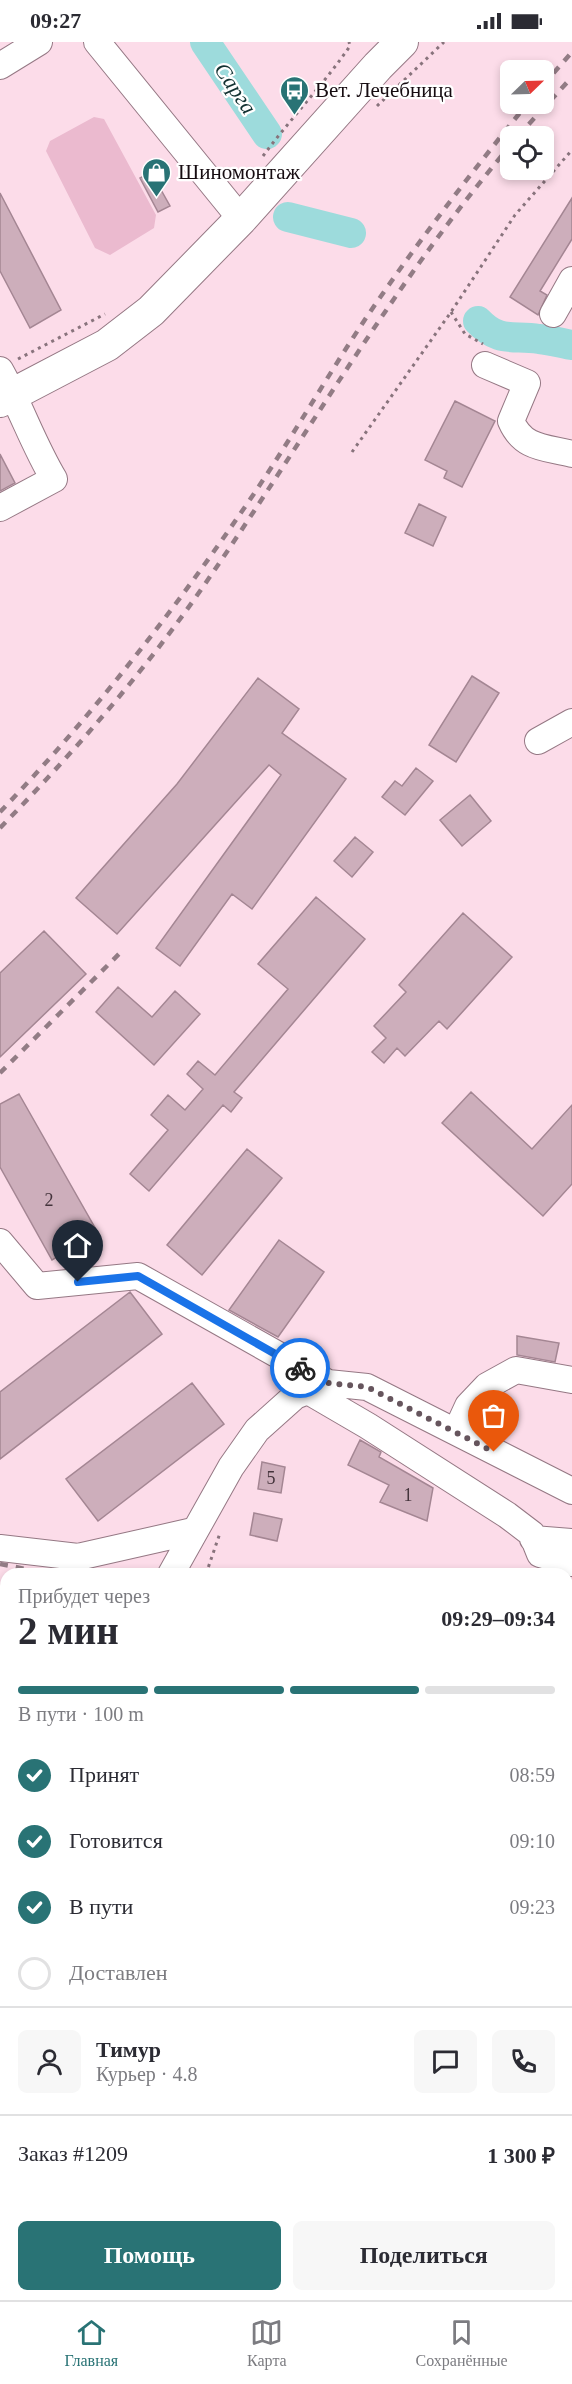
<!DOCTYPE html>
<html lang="ru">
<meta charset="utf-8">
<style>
body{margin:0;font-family:Georgia,serif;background:#f7f7f7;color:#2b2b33;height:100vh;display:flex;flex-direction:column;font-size:22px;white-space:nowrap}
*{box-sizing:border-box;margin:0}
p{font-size:20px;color:#7c7c81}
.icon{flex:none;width:33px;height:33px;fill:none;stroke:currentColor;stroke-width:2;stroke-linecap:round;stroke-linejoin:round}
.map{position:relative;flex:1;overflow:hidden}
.details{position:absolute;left:0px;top:1526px;width:573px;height:734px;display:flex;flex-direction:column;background:#fff;border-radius:18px 18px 0 0;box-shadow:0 3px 9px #0003}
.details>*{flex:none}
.needle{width:39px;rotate:67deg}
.controls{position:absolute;left:500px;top:18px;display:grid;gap:12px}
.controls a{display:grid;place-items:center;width:54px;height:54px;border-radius:9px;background:#fff;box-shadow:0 3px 9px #0003;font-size:30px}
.pin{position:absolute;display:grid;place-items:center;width:51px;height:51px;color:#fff;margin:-62px -26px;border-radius:50% 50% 50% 0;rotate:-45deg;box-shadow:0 0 6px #0007}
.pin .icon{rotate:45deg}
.courier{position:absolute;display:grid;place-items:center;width:60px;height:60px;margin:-30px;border:4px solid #1a73e8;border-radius:50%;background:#fff;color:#222;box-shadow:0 2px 8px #0007}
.headline em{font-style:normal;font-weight:700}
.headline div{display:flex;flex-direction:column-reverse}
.headline{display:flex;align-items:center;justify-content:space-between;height:102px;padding:0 18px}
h1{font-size:39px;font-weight:700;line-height:45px}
.bar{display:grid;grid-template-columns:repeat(4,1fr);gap:9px 6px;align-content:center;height:72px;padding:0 18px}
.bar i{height:8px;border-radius:4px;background:#e1e1e2}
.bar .current{background:#297375}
.bar p{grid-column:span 4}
.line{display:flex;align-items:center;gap:15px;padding:0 18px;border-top:2px solid #e1e1e2}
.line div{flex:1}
.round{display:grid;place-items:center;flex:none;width:63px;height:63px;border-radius:9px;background:#f7f7f7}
ol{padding:0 18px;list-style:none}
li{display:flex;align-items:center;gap:18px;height:66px}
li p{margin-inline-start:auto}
li .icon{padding:6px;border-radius:50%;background:#297375;color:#fff;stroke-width:4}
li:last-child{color:#7c7c81}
li i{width:33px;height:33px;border:3px solid #e1e1e2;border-radius:50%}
.primary-button{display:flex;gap:12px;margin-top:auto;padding:12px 18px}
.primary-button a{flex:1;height:69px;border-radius:9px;background:#297375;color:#fff;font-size:24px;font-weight:700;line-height:69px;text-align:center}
.primary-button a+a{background:#f7f7f7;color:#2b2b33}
.status{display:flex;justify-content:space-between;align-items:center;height:42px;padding:0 30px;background:#fff;direction:ltr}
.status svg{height:16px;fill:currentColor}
.tabs{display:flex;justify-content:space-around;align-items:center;height:84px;border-top:2px solid #e1e1e2;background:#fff;font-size:16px;color:#7c7c81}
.tabs a{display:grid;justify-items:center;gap:3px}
.tabs .current{color:#297375}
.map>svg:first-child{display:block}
.green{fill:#ebbacf}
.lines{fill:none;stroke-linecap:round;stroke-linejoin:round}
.river{stroke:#9ddbdc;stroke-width:30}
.building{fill:#cdaebb;stroke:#a48693;stroke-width:1.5}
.minor-casing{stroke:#957884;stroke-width:28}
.major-casing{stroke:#957884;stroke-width:34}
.path{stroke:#88737c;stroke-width:3;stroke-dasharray:3 4.5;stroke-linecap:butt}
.minor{stroke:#fff;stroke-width:26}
.major{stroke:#fff;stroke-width:32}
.rail{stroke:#927c85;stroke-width:4.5;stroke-dasharray:8 8;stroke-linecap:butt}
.done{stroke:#66555d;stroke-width:6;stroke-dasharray:0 10.8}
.route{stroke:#1a73e8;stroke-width:8}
.labels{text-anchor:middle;stroke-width:4.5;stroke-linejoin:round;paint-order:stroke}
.number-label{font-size:18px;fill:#44343c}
.poi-label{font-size:21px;fill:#160c11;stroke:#fff;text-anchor:start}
.water-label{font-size:22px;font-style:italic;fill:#123232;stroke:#fff}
</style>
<div class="status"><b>09:27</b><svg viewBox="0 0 49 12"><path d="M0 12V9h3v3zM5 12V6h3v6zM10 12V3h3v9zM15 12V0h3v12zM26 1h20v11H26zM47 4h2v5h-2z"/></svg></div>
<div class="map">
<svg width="572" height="2258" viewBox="0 0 572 2258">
<rect width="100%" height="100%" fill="#fcdce9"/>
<path class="green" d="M94,75l10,2 52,96 -2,13 -44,27 -15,-7 -49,-97 4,-10z
M116,2253h122l3,5h-130z
M345,2253h136v5h-140z"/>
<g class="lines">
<path class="river" d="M205,0l62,92
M288,175l63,16
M478,279c21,22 34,14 61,18 11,1 22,4 33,6
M567,2060l5,-9
M441,2258l4,-5"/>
</g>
<path class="building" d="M151,130l19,34 -12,6 -18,-34z
M0,151l61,117 -31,18 -30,-57z
M572,156v41l-32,52 7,4 -9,20 -28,-18z
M455,359l40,20 -33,66 -18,-9 3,-7 -22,-11z
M0,412l15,29 -15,8z
M419,462l27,13 -13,29 -28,-13z
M472,634l27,17 -43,69 -27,-17z
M258,636l41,31 -17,24 64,46 -94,130 -20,-15 -52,72 -24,-18 125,-173 -12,-10 -152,169 -41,-36 101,-114z
M416,726l17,13 -28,34 -23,-18 13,-16 7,5z
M470,753l21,26 -29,25 -22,-26z
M355,795l18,15 -21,25 -18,-16z
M316,855l49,42 -131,153 8,6 -11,14 -8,-7 -74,86 -19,-17 38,-44 -17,-15 17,-20 17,15 18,-21 -16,-15 11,-13 17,14 73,-86 -30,-25z
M463,871l49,44 -65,72 -8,-8 -34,35 -8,-8 -13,15 -12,-11 14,-14 -12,-12 32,-34 -7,-7z
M44,889l42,43 -86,83v-84z
M118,945l34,30 23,-26 25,23 -46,51 -58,-53z
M471,1050l61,57 40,-44v79l-29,32 -101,-93z
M19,1052l79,139 -46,27 -52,-93v-63z
M247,1107l35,29 -80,97 -35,-30z
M279,1198l45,32 -46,65 -49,-27z
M130,1250l32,42 -162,125v-67z
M517,1294l42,7 -4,19 -38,-7z
M192,1341l32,41 -126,97 -32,-42z
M360,1398l21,12 -2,5 54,31 -6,33 -47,-19 9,-17 -41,-20z
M262,1420l23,5 -4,26 -23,-4z
M254,1471l28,6 -5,22 -27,-6z"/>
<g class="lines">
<defs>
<path id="minor" d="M97,0l144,177
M0,24l39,-24
M553,272l19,-34
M485,323l42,18 -16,38c12,28 34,26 61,33
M0,328c20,35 33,74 54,109l-54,29
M538,699l34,-19
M0,1200l37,44 101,-10 190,107
M308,1349l60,35 139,89 25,19 8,20 32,9
M456,1390l12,-26 19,-20 29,-16 56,10
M533,1497l39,3
M0,1506l78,9 115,-26
M171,1532l60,-107 26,-37 38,-34 33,-13 39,4 205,104
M0,1689l6,-2
M0,1814l6,1
M0,2159l6,3
M6,2217v10
M10,2253v5"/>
<path id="major" d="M0,359l107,-56 44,-34 90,-92 137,-153 24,-24"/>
</defs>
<use href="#minor" class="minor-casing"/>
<use href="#major" class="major-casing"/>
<path class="path" d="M377,64l67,-64
M263,114c28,-38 61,-72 87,-110l-1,-4
M451,270l14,22 18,10
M18,317l87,-45
M352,410l99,-140 64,-97 57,-65
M206,1532l14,-41
M567,1742l5,4
M567,1822l5,-2
M567,2112l5,-9
M472,2258l3,-5"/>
<use href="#minor" class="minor"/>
<use href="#major" class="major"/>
<path class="rail" d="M543,43l29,-33
M518,94l54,-59
M0,770c92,-96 174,-201 249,-311 41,-60 77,-123 117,-183 50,-74 105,-145 161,-214
M0,786c75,-77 146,-158 207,-247 100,-145 188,-300 303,-435
M0,1031l120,-120
M0,1522l51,10
M567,1744l5,4"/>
</g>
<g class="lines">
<path class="done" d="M300,1326l28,15 39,4 127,65"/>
<path class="route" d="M78,1240l60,-6 162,92"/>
</g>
<defs>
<symbol id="bus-pin" viewBox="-11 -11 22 30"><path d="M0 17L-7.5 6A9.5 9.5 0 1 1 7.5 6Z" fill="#297375" stroke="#fff"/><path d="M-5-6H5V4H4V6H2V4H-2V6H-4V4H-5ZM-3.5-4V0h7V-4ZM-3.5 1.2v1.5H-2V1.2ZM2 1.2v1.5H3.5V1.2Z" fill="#fff"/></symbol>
<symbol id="shop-pin" viewBox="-11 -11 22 30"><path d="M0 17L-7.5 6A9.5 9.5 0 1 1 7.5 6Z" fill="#297375" stroke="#fff"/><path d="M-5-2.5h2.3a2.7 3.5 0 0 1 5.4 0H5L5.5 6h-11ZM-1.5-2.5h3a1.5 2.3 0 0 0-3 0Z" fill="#fff"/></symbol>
</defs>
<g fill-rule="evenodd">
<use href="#bus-pin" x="278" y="32" width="33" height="45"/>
<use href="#shop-pin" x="140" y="114" width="33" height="45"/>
</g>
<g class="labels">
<g class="number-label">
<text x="49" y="1164">2</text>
<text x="271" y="1442">5</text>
<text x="408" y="1459">1</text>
</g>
<g class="poi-label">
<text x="315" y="55">Вет. Лечебница</text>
<text x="178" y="137">Шиномонтаж</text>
</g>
<g class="water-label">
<text transform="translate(236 46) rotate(56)" y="8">Сарга</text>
</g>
</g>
</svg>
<div class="controls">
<a><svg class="needle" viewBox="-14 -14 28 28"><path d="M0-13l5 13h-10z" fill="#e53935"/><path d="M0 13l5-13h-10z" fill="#7c7c81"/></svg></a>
<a><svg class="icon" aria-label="locate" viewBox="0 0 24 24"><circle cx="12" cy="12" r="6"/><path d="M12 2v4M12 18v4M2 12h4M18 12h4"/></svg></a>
</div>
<div class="pin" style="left:494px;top:1410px;background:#ea580c"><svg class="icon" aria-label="bag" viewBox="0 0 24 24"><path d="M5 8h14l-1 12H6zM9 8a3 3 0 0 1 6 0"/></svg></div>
<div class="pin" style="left:78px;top:1240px;background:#1f2937"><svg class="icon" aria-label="home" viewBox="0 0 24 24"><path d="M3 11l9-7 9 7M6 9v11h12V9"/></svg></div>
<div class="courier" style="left:300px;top:1326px"><svg class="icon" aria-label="bike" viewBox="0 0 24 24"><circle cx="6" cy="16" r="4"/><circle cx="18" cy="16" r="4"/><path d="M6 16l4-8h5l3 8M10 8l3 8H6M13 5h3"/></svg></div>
<section class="details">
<div class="headline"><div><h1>2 мин</h1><p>Прибудет через</p></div><em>09:29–09:34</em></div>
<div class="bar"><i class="current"></i><i class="current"></i><i class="current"></i><i></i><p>В пути · 100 m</p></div>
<ol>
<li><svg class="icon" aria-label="check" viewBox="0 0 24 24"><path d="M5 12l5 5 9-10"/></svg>Принят<p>08:59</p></li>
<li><svg class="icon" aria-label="check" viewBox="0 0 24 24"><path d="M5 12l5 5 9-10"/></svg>Готовится<p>09:10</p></li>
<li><svg class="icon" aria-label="check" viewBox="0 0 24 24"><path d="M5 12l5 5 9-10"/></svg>В пути<p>09:23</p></li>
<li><i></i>Доставлен</li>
</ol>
<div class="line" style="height:108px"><a class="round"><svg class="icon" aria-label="person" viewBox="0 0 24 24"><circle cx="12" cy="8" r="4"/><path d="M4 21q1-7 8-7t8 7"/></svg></a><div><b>Тимур</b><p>Курьер · 4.8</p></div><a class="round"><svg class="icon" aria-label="chat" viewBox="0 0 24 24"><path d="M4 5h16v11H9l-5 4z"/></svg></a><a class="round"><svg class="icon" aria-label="phone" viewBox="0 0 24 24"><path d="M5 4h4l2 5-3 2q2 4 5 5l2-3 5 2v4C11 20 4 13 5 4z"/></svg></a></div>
<div class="line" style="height:78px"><div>Заказ #1209</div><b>1 300 ₽</b></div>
<div class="primary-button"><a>Помощь</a><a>Поделиться</a></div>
</section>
</div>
<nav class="tabs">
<a class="current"><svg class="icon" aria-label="home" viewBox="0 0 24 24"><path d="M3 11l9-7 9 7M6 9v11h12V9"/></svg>Главная</a>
<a><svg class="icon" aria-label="map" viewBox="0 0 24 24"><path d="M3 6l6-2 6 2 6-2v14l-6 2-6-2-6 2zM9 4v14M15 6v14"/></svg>Карта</a>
<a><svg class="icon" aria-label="saved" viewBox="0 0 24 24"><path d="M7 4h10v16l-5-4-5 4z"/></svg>Сохранённые</a>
</nav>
